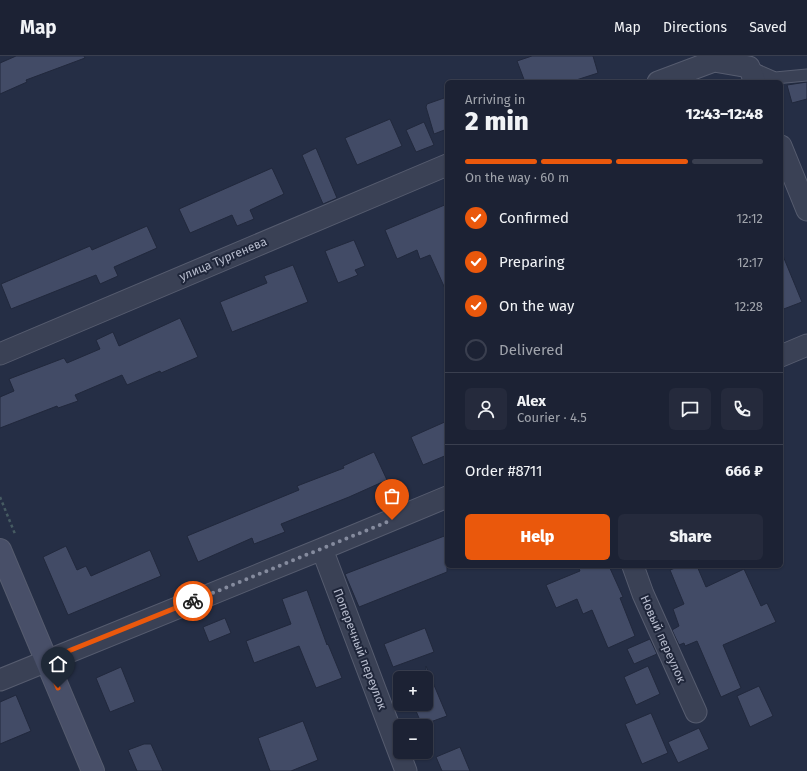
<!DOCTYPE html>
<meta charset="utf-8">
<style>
body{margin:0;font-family:"Fira Sans",sans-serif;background:#252a3c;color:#f1f3f6;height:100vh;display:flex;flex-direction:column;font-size:15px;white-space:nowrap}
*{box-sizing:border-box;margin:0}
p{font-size:13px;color:#a0a4ac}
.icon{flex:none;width:22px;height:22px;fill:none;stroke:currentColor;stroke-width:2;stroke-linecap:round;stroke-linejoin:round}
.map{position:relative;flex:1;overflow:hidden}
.side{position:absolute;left:445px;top:24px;width:338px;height:488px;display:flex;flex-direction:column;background:#1c2234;border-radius:6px;box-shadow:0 1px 3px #0004,0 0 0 1px #3a3f4f}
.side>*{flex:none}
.fabs{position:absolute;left:393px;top:615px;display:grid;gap:8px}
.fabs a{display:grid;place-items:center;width:40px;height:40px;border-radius:6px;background:#1c2234;box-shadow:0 1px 3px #0004,0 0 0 1px #3a3f4f;font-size:20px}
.pin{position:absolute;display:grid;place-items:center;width:34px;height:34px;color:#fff;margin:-41px -17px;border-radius:50% 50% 50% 0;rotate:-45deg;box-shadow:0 0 4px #0007}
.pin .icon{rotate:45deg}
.courier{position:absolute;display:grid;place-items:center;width:40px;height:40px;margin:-20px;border:3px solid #ea580c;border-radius:50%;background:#fff;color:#222;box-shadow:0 1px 5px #0007}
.head em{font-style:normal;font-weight:800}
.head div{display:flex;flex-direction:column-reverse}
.head{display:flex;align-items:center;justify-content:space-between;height:68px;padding:0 20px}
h1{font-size:26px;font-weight:800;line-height:30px}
.bar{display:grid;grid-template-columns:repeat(4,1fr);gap:6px 4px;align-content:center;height:48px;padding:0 20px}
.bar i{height:5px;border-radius:3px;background:#3a3f4f}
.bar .active{background:#ea580c}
.bar p{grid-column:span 4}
.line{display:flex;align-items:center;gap:10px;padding:0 20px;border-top:1px solid #3a3f4f}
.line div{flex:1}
.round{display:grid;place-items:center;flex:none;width:42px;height:42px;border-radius:6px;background:#252a3c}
ol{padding:0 20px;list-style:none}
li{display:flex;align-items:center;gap:12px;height:44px}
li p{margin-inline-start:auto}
li .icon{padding:4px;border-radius:50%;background:#ea580c;color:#fff;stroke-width:4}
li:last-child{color:#a0a4ac}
li i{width:22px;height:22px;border:2px solid #3a3f4f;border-radius:50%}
.primary-button{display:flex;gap:8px;margin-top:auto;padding:8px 20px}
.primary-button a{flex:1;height:46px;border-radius:6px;background:#ea580c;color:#fff;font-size:16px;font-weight:800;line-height:46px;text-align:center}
.primary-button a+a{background:#252a3c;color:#f1f3f6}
header{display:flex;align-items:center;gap:24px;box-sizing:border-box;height:56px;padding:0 20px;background:#1c2234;border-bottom:1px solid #3a3f4f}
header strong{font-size:19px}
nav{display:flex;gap:22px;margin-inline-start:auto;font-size:14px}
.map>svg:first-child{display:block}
.building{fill:#424b66;stroke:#21283c}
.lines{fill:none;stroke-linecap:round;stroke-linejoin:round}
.lane-casing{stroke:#565c6f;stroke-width:13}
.street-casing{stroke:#565c6f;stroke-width:23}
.secondary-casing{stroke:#565c6f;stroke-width:24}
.path{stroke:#465b62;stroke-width:2.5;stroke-dasharray:3 3;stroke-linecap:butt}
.lane{stroke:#3a4155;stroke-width:11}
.street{stroke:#3a4155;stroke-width:21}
.secondary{stroke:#484f68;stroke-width:22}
.done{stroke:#858b9e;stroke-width:4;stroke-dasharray:0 7.2}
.route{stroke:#ea580c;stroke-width:5}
.labels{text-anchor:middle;stroke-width:4;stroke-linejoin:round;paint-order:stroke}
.street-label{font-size:12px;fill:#b8bdce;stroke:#1f263a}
</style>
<header>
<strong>Map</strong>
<nav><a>Map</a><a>Directions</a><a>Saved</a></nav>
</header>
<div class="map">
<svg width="807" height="715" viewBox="0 0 807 715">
<rect width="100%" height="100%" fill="#252e45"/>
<path class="building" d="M16,0h68l1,2 -59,22 1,2 -27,12v-31z
M532,0h61l5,17 -28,9h-45l-8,-21z
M807,26v17l-15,4 -5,-18z
M447,41v32l-13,5 -8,-27 1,-3z
M390,63l12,27 -45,19 -12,-27z
M424,66l10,23 -18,7 -10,-22z
M316,92l21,50 -14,6 -21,-49z
M272,112l12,26 -34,16 4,9 -17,7 -5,-11 -42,18 -11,-24z
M447,148v89l-17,-38 -10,4 -3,-9 -20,9 -12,-29z
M147,170l10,22 -43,19 4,9 -18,8 -4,-9 -85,34 -10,-25 89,-38 2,4z
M354,184l11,26 -10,4 3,5 -20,8 -13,-32z
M781,195l21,51 -21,8z
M293,209l15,37 -76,30 -12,-30 47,-19 -3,-7z
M180,262l18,39 -37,16 -1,-2 -33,14 -5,-10 -47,20 3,6 -20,7 -1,-2 -57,22v-31l14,-6 -5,-12 55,-21 3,5 33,-14 -4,-9 17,-8 6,14z
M447,365v34l-24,10 -12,-28z
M374,396l13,28 -38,17 -68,27 4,8 -31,12 -2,-6 -54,24 -11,-26 112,-46 -2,-4 47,-18 -1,-2z
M447,479v37l-88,35 -14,-33z
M66,490l11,24 9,-4 5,10 59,-26 11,26 -93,39 -25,-58z
M578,510h31l14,31 -3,1 15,38 -27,12 -16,-38 -9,4 -6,-15 -21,9 -10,-23 34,-14z
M680,510h17l9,21 38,-18 17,37 6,-3 9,19 -53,23 18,43 -20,9 -24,-56 -12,5 -1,-3 -5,2 -7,-15 7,-4 -6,-17 11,-5 -14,-34z
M307,534l20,55 1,-1 14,34 -26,10 -17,-42 -45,17 -8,-22 45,-17 -9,-25z
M225,562l6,15 -22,9 -6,-15z
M425,572l9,24 -41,15 -9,-23z
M650,583l7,15 -23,10 -7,-15z
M426,610l21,50 -25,9 -9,-21h13z
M648,610l12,28 -24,11 -12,-28z
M121,611l14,35 -25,10 -14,-34z
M759,630l14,30 -23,11 -13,-31z
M16,639l15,36 -31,13v-42z
M651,657l17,40 -26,11 -17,-40z
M303,665l15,39 -27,11h-21l-12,-33z
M699,672l10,21 -31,14 -10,-21z
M144,688h7l12,27h-26l-9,-21z
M460,691l10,24h-28l-6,-14z"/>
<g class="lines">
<defs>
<path id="lane" d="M750,11l25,11 32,-3"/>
<path id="street" d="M658,26l56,-21 35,6 6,15
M781,90l26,64
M0,298l447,-189
M781,300l26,-11
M322,493l84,222
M633,510l10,28 53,118
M0,624l322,-131 125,-52"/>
<path id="secondary" d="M0,494l93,221"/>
</defs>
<use href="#lane" class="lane-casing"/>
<use href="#street" class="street-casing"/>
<use href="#secondary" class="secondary-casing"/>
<path class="path" d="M0,441l15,37"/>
<use href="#lane" class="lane"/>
<use href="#street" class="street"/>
<use href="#secondary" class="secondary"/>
</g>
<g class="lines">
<path class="done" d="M193,545l199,-81"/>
<path class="route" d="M58,632l-12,-28 147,-59"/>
</g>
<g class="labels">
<g class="street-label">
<text transform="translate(223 203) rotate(-23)" y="4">улица Тургенева</text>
<text transform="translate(663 583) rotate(66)" y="4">Новый переулок</text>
<text transform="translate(360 593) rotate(69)" y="4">Поперечный переулок</text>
</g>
</g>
</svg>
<div class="fabs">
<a>+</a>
<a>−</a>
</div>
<div class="pin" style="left:392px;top:464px;background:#ea580c"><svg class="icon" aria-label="bag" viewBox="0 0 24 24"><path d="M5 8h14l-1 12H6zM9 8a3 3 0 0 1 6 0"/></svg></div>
<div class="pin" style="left:58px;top:632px;background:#1f2937"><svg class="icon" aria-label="home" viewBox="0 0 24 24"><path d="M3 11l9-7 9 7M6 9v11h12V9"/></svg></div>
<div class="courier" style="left:193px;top:545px"><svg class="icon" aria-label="bike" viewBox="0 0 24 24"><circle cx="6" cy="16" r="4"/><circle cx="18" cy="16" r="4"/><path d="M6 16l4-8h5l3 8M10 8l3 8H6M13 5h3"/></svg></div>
<section class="side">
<div class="head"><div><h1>2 min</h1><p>Arriving in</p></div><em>12:43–12:48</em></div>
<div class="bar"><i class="active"></i><i class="active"></i><i class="active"></i><i></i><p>On the way · 60 m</p></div>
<ol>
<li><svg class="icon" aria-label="check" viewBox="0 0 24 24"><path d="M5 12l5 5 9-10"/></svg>Confirmed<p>12:12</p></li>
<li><svg class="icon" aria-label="check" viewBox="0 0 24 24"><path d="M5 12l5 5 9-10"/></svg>Preparing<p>12:17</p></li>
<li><svg class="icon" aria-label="check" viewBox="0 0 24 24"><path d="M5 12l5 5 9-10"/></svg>On the way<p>12:28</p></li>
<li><i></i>Delivered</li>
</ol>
<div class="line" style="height:72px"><a class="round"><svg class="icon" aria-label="person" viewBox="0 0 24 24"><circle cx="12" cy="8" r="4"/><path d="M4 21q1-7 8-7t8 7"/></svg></a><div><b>Alex</b><p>Courier · 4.5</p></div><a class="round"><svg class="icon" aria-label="chat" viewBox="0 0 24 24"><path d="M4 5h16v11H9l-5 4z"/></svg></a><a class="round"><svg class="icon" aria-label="phone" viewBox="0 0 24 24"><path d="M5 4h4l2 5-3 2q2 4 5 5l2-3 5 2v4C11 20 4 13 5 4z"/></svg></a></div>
<div class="line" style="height:52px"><div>Order #8711</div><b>666 ₽</b></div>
<div class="primary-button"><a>Help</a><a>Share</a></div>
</section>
</div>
